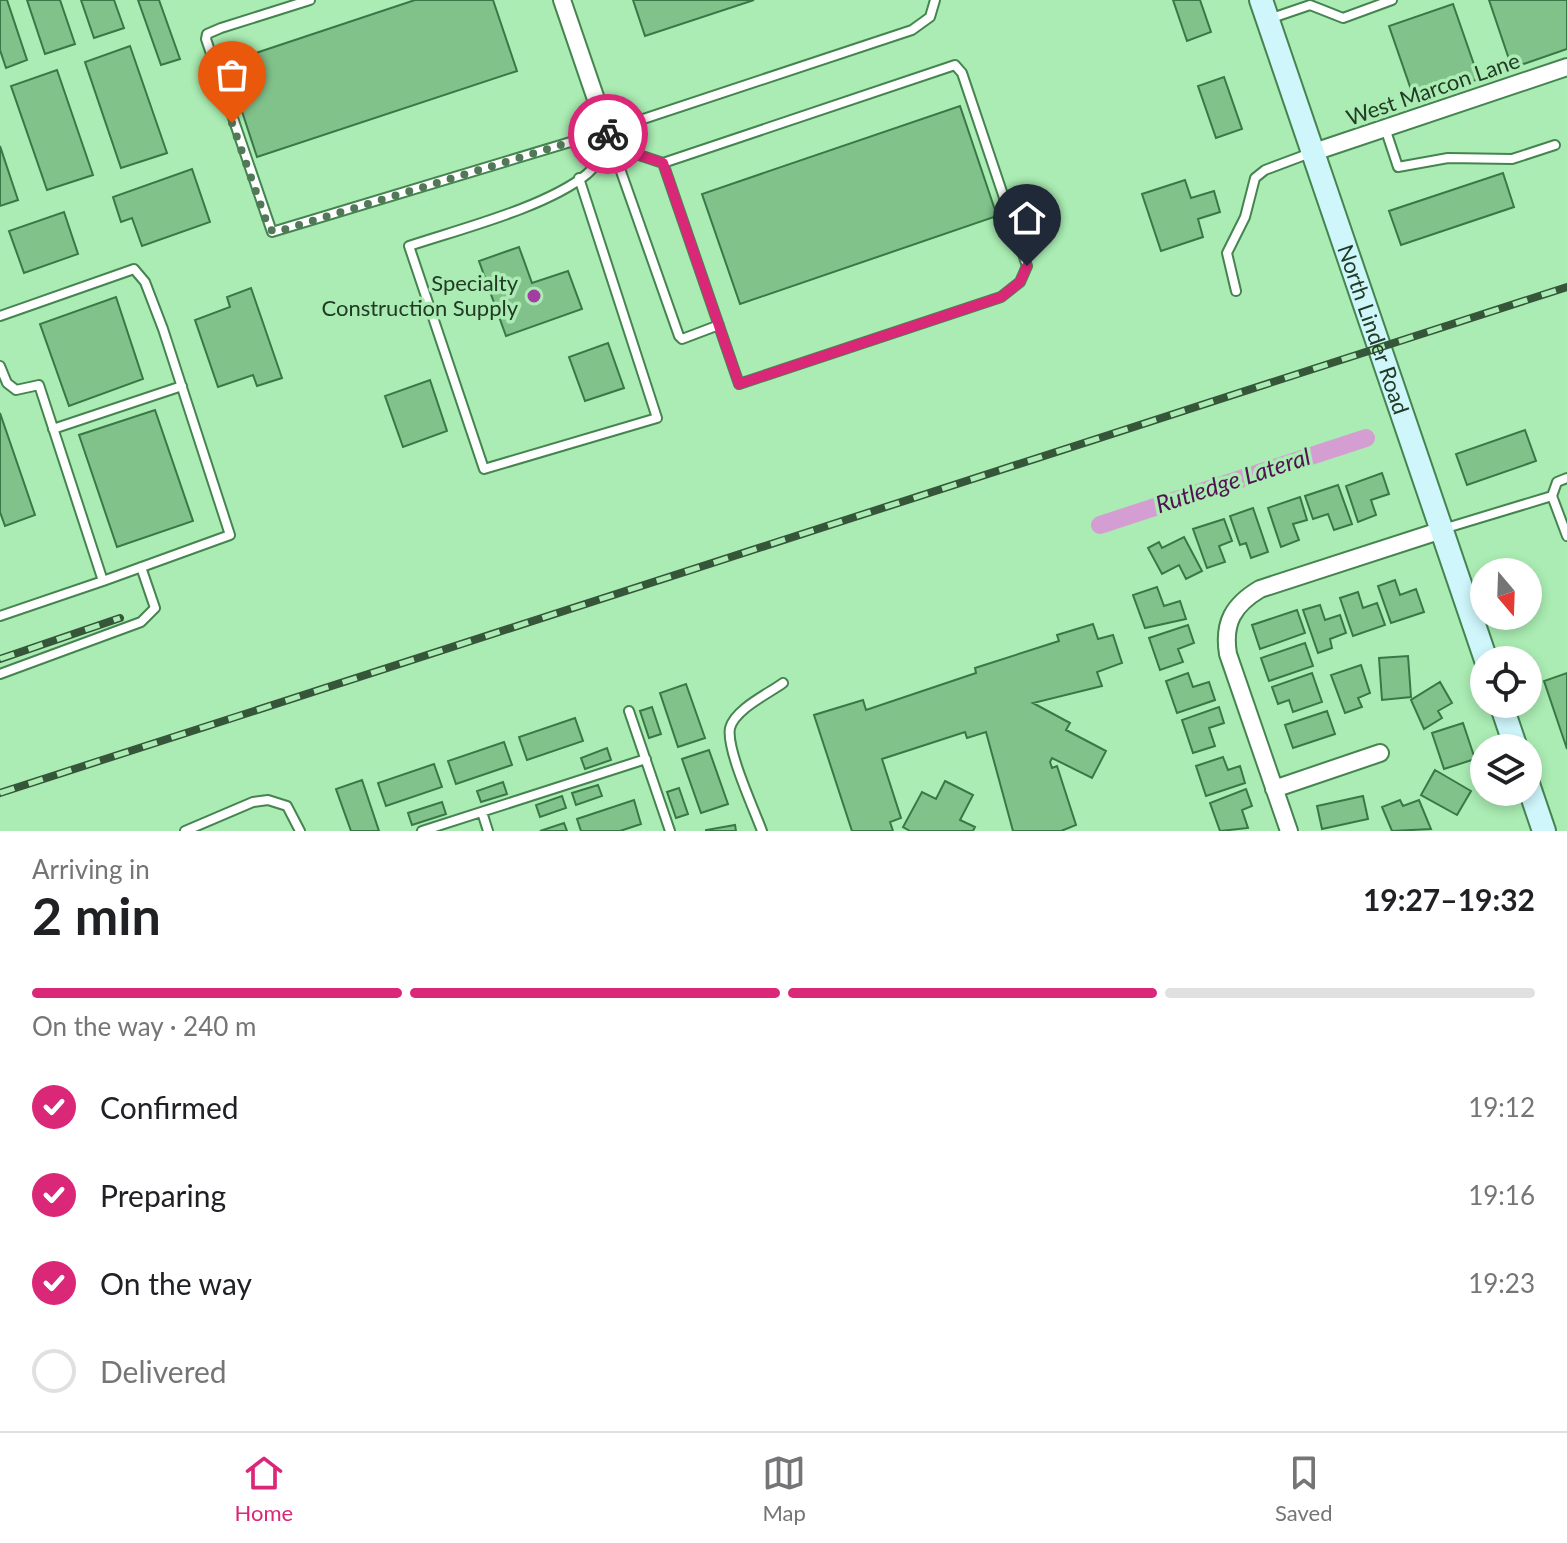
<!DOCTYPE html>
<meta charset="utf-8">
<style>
body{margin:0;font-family:Lato,sans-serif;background:#f6f6f6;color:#202124;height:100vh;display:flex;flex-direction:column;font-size:30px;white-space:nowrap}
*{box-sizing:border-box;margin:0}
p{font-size:26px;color:#757577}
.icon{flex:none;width:44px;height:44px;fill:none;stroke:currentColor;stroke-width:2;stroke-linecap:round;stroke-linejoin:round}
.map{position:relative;height:831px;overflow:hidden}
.side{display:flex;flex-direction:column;background:#fff;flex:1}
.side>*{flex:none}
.needle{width:52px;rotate:161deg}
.tools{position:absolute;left:1470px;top:558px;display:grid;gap:16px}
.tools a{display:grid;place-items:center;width:72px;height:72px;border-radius:50%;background:#fff;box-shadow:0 4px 12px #0003;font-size:40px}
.pin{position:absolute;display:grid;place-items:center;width:68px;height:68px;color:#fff;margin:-82px -34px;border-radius:50% 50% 50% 0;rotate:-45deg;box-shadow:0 0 8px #0007}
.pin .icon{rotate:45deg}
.courier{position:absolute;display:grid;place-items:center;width:80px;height:80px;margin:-40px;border:6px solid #db2777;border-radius:50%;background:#fff;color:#222;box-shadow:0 2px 10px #0007}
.head em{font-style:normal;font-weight:700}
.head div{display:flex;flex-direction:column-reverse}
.head{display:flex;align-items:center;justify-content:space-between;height:136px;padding:0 32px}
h1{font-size:52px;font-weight:700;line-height:60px}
.bar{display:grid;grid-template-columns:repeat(4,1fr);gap:12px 8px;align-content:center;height:96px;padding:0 32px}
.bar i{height:10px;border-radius:6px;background:#e0e0e0}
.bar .current{background:#db2777}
.bar p{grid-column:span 4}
ol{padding:0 32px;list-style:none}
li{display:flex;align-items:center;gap:24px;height:88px}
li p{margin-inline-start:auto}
li .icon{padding:8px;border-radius:50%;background:#db2777;color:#fff;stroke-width:4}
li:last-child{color:#757577}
li i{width:44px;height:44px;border:4px solid #e0e0e0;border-radius:50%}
.tabs{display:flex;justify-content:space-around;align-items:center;height:112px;border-top:2px solid #e0e0e0;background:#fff;font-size:22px;color:#757577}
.tabs a{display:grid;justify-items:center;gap:4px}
.tabs .current{color:#db2777}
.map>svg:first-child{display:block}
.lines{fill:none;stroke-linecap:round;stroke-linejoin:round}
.canal{stroke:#d59ed2;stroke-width:18}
.building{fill:#81c28b;stroke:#397846;stroke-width:2}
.service-casing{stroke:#458450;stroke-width:12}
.minor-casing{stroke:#458450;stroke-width:20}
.secondary-casing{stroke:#458450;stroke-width:26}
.service{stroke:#fff;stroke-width:8}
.minor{stroke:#fff;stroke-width:16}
.secondary{stroke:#cef6fb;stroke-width:22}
.rail-casing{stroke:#36563a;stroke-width:8}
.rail{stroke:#aaecb3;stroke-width:5;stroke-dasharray:15;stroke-linecap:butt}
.done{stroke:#517957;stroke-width:8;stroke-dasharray:0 14.4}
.route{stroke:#db2777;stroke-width:10}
.poi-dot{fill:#a33da1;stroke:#aaecb3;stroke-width:3}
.labels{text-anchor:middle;stroke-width:7;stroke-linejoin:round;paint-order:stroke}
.street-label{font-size:22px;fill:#213b25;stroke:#aaecb3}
.poi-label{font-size:22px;fill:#213b25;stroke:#aaecb3;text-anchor:end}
.water-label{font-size:24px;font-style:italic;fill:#521152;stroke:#aaecb3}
</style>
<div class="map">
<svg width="1567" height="831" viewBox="0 0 1567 831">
<rect width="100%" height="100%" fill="#aaecb3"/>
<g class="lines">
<path class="canal" d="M1100,525l266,-87"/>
</g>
<path class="building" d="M0,0h7l20,60 -21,8 -6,-18z
M27,0h33l15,44 -30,10z
M81,0h33l10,28 -30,10z
M138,0h21l21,59 -19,6z
M415,0h78l24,71 -260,86 -31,-94z
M633,0h121l-109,36z
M1173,0h27l11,32 -24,9z
M1489,0h78v49l-55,19z
M1453,4l26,75 -64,22 -26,-75z
M130,46l37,107 -46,15 -36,-106z
M57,70l36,105 -46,15 -36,-104z
M1224,77l18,52 -26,9 -18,-52z
M960,106l37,110 -257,88 -38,-110z
M0,146l18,54 -18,6z
M192,169l18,53 -68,24 -10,-28 -11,4 -8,-25z
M1503,173l11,34 -113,38 -12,-34z
M1185,180l6,18 23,-7 6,21 -22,7 5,18 -42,14 -19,-57z
M64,212l14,42 -54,19 -15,-42z
M519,247l13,36 36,-12 14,38 -76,27 -27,-75z
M251,288l31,90 -25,8 -4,-11 -35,12 -23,-67 35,-13 -3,-10z
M116,297l27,82 -74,27 -29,-82z
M608,343l16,45 -39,13 -16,-44z
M430,380l17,51 -44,16 -18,-51z
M155,410l38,111 -76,26 -38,-112z
M0,413l35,102 -30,11 -5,-14z
M1525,430l11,31 -69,24 -11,-31z
M1382,473l7,21 -18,6 5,15 -18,7 -12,-36z
M1338,485l14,39 -18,6 -6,-16 -15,5 -8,-23z
M1300,497l7,23 -14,4 6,16 -18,7 -13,-39z
M1253,508l15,44 -17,6 -5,-15 -6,2 -10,-29z
M1224,519l8,22 -13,5 6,16 -18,6 -14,-39z
M1184,537l18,34 -16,8 -7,-14 -17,9 -14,-26 11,-6 3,6z
M1395,580l5,15 16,-6 8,23 -33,11 -13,-37z
M1157,587l7,19 16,-5 6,18 -41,9 -12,-33z
M1358,592l5,16 14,-5 8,22 -32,11 -13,-38z
M1320,605l5,15 15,-5 6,18 -16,6 2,9 -14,5 -15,-43z
M1297,610l8,23 -45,16 -8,-24z
M1093,624l5,15 15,-4 9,28 -25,9 5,14 -69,17 37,20 -4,7 40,21 -14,27 -40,-20 -2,4 2,6 5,-2 19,59 -15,6h-48l-27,-99 -19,6 -2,-6 -83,27 19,59 -11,4 3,9h-41l-38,-116 49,-15 3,10 110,-37 -1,-5 84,-27 -2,-6z
M1188,625l6,18 -16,6 5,13 -23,8 -11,-32z
M1305,643l8,23 -44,15 -8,-23z
M1408,656l3,41 -29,3 -3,-42z
M1361,665l9,28 -12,5 4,9 -17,6 -14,-38z
M1188,673l5,14 16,-5 6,18 -38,13 -11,-32z
M1312,673l10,29 -29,10 -4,-12 -11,4 -6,-17z
M1567,673v76l-23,-68z
M1440,682l12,21 -14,8 4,7 -18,11 -13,-29z
M686,684l19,54 -27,9 -18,-54z
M652,707l9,27 -12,4 -9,-27z
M1219,707l5,16 -15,5 6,18 -22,7 -11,-33z
M1327,711l8,23 -42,14 -8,-23z
M575,718l8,23 -56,19 -8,-23z
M1463,723l12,36 -31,10 -12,-36z
M504,742l8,23 -56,19 -8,-23z
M607,748l4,12 -26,9 -4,-11z
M709,750l19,54 -27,9 -19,-54z
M1223,757l5,13 12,-4 5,17 -39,13 -10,-30z
M434,764l8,23 -56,19 -8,-23z
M1435,770l36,21 -14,24 -36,-20z
M362,780l17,51h-28l-15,-42z
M945,781l28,14 -13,25 15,7 -2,4h-63l-7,-4 19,-35 14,7z
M503,782l4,12 -26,8 -4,-11z
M598,785l4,11 -26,9 -4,-12z
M679,788l9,26 -12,4 -9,-26z
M1246,789l6,17 -10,4 6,18 -28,3 -10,-28z
M562,796l4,12 -26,9 -4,-12z
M1363,796l5,23 -46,10 -5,-23z
M634,800l7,24 -21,7h-39l-4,-12z
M1400,800l3,6 16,-6 12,29 -39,2 -10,-24z
M442,802l4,12 -34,11 -4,-12z
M564,823l3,8h-27z
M735,825l1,6h-30v-1z"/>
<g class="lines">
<defs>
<path id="service" d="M310,0l-89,28 -14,6 -1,5 66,193 335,-101 305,-101 18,-13 5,-17
M1269,19l41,-14 33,13 49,-18
M1385,128l13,39 50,-9 64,1 43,-14
M612,146l51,17 292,-98 7,8 65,193 -7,16 -19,15 -262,87 -76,-221
M612,146l67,190 3,3 37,-14
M579,178l78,240 -173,51 -75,-223c51,-17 138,-39 178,-72 9,-8 16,-19 25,-28
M1236,291l-9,-38 18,-36 10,-39 10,-8 48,-18
M0,316l134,-47 11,13 18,47 67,206 -127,46 -64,-196 -23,5 -9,-7 -7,-17
M53,429l129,-43
M1552,496l5,-14 10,-4
M1443,529l109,-33 15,40
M0,616l103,-35
M0,674l141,-52 14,-14 -14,-41
M629,711l41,120
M482,812l6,19
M185,831l68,-29 15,-2 19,6 13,25
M422,831l224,-72
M762,831c-8,-22 -36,-82 -32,-103 5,-19 38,-34 53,-45"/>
<path id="minor" d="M562,0l50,146
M1314,152l253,-85
M1274,789l106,-36
M1289,831l-61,-177c-5,-31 5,-49 32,-65l182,-59"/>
<g id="secondary">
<path id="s1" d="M1261,0l225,660"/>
<path d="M1501,704l15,44"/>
<path d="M1528,784l16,47"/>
</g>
</defs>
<use href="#service" class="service-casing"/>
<use href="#minor" class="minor-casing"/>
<use href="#secondary" class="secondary-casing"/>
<use href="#service" class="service"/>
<use href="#minor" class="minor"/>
<use href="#secondary" class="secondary"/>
<defs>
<path id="rail" d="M0,659l120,-41
M0,793l1567,-506"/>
</defs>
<use href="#rail" class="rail-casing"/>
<use href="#rail" class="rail"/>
</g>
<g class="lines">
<path class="done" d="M232,123l37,106 7,3 331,-101 1,3"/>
<path class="route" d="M608,134l4,12 51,17 76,221 262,-87 19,-15 7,-16"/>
</g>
<circle class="poi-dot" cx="534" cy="296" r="8"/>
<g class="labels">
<g class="street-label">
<text transform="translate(1433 89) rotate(-19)" y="8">West Marcon Lane</text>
<text dy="8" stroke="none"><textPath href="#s1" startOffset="348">North Linder Road</textPath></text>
</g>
<g class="poi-label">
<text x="518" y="291">Specialty<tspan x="518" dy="25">Construction Supply</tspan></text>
</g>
<g class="water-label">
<text transform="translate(1233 481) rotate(-18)" y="8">Rutledge Lateral</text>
</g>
</g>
</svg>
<div class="tools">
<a><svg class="needle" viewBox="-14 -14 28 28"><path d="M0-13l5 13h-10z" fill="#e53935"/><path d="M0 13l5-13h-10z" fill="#757577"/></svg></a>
<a><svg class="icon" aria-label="locate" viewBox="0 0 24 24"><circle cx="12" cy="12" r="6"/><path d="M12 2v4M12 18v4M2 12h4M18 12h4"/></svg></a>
<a><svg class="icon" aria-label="layers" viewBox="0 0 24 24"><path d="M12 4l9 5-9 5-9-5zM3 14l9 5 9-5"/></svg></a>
</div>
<div class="pin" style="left:232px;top:123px;background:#ea580c"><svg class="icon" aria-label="bag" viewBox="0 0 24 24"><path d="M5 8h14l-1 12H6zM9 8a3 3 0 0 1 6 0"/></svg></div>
<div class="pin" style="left:1027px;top:266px;background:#1f2937"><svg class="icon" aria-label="home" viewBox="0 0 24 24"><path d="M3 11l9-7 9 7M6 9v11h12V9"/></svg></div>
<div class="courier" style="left:608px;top:134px"><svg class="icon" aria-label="bike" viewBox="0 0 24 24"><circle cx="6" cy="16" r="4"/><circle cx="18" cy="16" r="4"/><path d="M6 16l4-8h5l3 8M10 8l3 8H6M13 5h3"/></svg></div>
</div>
<section class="side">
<div class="head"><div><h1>2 min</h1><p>Arriving in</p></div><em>19:27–19:32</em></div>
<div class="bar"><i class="current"></i><i class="current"></i><i class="current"></i><i></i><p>On the way · 240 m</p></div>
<ol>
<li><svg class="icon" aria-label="check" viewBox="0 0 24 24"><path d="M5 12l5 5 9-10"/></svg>Confirmed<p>19:12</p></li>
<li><svg class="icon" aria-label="check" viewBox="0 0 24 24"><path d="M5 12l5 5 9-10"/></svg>Preparing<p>19:16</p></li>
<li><svg class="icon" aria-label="check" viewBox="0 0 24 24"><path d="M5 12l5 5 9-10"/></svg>On the way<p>19:23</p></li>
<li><i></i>Delivered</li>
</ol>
</section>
<nav class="tabs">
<a class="current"><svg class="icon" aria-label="home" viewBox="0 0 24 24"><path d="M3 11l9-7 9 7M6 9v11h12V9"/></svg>Home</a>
<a><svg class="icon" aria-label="map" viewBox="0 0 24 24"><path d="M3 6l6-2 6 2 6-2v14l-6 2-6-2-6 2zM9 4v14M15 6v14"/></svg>Map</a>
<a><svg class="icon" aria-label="saved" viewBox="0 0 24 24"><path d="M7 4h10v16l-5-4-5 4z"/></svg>Saved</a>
</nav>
